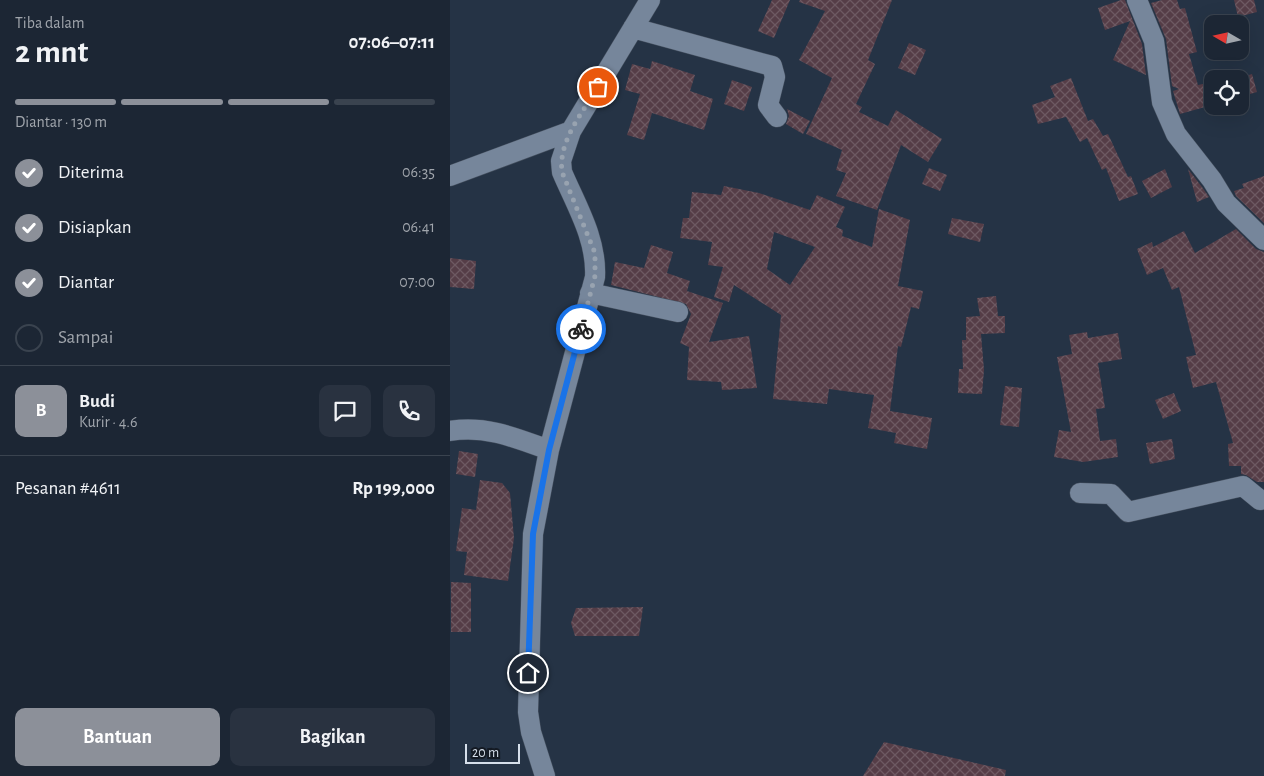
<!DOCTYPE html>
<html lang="id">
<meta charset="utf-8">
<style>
body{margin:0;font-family:"Alegreya Sans",sans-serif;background:#293240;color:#f1f3f6;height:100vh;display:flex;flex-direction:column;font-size:19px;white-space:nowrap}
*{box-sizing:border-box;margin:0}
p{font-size:16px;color:#a0a5ac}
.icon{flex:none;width:28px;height:28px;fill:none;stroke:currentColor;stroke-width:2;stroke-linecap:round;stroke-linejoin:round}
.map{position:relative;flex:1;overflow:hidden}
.details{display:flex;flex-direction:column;background:#1c2634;width:450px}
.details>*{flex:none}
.needle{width:32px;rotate:279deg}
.tools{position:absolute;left:754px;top:15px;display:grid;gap:10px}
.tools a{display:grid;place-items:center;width:45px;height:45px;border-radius:10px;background:#1c2634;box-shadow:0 5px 20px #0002,0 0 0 1px #3a434f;font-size:25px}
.scale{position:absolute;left:15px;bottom:12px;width:55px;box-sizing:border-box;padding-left:5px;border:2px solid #d6dfea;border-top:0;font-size:14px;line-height:18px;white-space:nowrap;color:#d6dfea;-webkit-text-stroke:4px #141a23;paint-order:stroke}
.pin{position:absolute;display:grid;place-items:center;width:42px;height:42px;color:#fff;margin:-21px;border:2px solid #fff;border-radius:50%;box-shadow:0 1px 5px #0007}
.courier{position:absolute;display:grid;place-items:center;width:50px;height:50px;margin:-25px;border:4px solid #1a73e8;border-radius:50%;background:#fff;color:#222;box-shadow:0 1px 6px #0007}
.head em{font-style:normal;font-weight:700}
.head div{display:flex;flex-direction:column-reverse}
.head{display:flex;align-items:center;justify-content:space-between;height:85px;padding:0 15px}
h1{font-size:32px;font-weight:700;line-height:38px}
.bar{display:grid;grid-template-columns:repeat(4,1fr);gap:8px 5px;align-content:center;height:60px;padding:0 15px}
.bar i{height:6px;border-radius:4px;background:#3a434f}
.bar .current{background:#8c9099}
.bar p{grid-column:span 4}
.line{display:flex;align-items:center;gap:12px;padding:0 15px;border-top:1px solid #3a434f}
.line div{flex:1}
.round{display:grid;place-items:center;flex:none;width:52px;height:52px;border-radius:10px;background:#293240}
ol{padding:0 15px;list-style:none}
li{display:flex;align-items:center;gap:15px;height:55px}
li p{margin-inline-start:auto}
li .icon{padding:5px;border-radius:50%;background:#8c9099;color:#fff;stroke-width:4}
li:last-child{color:#a0a5ac}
li i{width:28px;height:28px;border:2px solid #3a434f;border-radius:50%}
.primary-button{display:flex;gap:10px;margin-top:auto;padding:10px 15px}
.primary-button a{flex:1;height:58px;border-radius:10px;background:#8c9099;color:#fff;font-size:20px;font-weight:700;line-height:58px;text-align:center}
.primary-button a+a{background:#293240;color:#f1f3f6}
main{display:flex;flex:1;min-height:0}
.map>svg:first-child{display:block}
.building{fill:url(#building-cross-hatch);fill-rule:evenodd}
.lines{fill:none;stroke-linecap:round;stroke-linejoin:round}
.street-casing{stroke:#465160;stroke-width:21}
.street{stroke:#76869b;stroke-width:20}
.done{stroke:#98a3b0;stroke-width:5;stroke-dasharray:0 9}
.route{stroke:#1a73e8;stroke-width:6}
</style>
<main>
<section class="details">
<div class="head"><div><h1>2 mnt</h1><p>Tiba dalam</p></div><em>07:06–07:11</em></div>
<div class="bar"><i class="current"></i><i class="current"></i><i class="current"></i><i></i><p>Diantar · 130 m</p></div>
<ol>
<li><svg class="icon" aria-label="check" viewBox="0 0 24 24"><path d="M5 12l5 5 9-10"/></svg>Diterima<p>06:35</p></li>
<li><svg class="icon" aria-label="check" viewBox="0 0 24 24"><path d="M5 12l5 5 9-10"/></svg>Disiapkan<p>06:41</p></li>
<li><svg class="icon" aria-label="check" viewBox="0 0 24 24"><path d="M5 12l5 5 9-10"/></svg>Diantar<p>07:00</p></li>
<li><i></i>Sampai</li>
</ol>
<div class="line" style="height:90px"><b class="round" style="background:#8c9099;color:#fff">B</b><div><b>Budi</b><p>Kurir · 4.6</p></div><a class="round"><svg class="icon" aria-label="chat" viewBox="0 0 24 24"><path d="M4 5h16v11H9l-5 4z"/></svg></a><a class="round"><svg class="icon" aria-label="phone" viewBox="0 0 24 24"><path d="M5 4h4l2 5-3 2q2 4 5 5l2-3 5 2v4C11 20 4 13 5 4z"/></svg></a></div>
<div class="line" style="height:65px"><div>Pesanan #4611</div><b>Rp 199,000</b></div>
<div class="primary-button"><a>Bantuan</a><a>Bagikan</a></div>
</section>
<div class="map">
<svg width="814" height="776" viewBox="0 0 814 776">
<defs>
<pattern id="building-cross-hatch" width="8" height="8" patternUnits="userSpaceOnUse" patternTransform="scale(1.25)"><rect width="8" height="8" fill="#553d47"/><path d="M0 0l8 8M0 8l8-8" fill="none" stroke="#6d5962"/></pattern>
</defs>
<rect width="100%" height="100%" fill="#253345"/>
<path class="building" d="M322,0h18l-16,38 -16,-7z
M350,0h92l-24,60 7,4 -19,40 6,3 -3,5 29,14 8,-16 46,29 -14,23 -27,-17 -24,65 -41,-14 10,-23 -10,-3 6,-20 -36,-16 26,-56 -33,-18 26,-49 -26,-9z
M671,0h4l17,44 4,31 -33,-15 17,-39 -25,9 -7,-22z
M712,0h15l3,9 5,-1 12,44 -8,2 9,31 14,-3v23l-32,9 -7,-23 6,-2 -7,-3 -6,-47 -15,-36z
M784,0h20l3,12 -19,5z
M459,43l17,7 -11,25 -17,-7z
M202,61l43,14 -5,16 23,8 -9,31 -52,-17 -8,27 -17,-5 13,-41 -15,-4 7,-26 18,5z
M802,74l5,18 -17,5v-18h-4z
M621,78l17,43 5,-2 10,17 5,-2 20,43 3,-1 7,18 -19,7 -13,-33 -4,2 -15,-32 -7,4 -14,-25 -28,7 -6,-19 23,-8 -5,-11z
M282,80l20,7 -8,24 -20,-7z
M337,109l23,12 -7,13 -17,-10 3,-8z
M479,168l18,7 -7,16 -18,-7z
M715,169l7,18 -21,11 -9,-17z
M738,169l14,18 7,10 -12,5z
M814,176v47l-28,-27 -2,-5 10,-3 -2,-4z
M274,186l35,7 51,17 7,-15 28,12 -9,20 7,3 -1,6 30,11 7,-38 31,11 -12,66 25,5 -4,18 -8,-2 -10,40 -3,-1 -8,65 42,7 -5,31 -33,-6 2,-10 -28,-5 6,-33 -45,-6 -2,15 -54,-5 8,-84 -47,-30 -5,17 -15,-5 9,-30 -15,-2 4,-23 -32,-4 3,-20h6l3,-26 29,3zM324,232l41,15 -25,38 -23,-16z
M502,218l32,6 -4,18 -32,-8z
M786,229l20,20 8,3v230h-7l-11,-7 -5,-1v-8h-12l-1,-22 5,-1 -17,-61 -23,6 -7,-31 10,-2 -17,-68 -7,3 -9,-22 -16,7 -10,-26 15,-7 1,5 31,-16 11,22z
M201,245l22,7 -6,21 23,8 -3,10 36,12 -14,39 40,-6 8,52 -35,2 -1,-8 -34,-2 2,-33 -9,-4 11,-29 -5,-10 -75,-19 4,-23 29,6z
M0,258l26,3 -2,28 -24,-2z
M546,296l2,20h7v17l-24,1 3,36 -2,24 -24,-1 1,-24h4l-1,-29h4v-23l14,-1 -3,-18z
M637,332l1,6 30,-5 4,26 -24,4 7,45 -9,1 4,32 16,-2 2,18 -35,5 -29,-5 5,-27 12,2 -14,-75 15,-3 -3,-19z
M555,386l17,2 -3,39 -19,-2z
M724,393l7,18 -18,8 -8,-19z
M722,439l3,20 -25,5 -4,-21z
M9,451l19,3 -3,23 -19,-3z
M30,480l22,3 8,10 4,45 -6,43 -44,-6 3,-23 -11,-1 6,-43 14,2z
M1,582l20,1v49h-20z
M193,607l-4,29h-64l-4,-13 5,-15z
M434,742l122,28 -1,6h-142z"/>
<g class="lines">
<defs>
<path id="street" d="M687,0l17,41 8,61 14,32 36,46 14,23 38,37
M183,28l139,38 3,11 -7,28 9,12
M0,176l121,-45
M140,293l88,19
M0,431c36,-6 66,7 99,19
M630,493l31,1 17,18 115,-26 17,14
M95,776l-14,-44 -3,-20 5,-178 16,-84 46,-173c2,-38 -19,-72 -33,-105l-1,-11 10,-30 79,-131"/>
</defs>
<use href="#street" class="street-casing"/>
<use href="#street" class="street"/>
</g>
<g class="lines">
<path class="done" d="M131,329l14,-53v-23l-33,-81c-4,-31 21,-60 36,-85"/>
<path class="route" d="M78,673l5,-139 16,-84 32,-121"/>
</g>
</svg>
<div class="tools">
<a><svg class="needle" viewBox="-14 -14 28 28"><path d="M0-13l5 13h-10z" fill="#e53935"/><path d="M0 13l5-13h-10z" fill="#a0a5ac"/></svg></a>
<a><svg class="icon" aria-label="locate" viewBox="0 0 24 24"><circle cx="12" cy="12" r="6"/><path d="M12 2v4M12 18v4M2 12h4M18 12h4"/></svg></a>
</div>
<div class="scale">20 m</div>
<div class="pin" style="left:148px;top:87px;background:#ea580c"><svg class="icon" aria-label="bag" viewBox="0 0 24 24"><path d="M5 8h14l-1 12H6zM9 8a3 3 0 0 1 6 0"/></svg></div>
<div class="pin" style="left:78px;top:673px;background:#1f2937"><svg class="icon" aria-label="home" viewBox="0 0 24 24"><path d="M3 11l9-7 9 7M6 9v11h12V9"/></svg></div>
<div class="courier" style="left:131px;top:329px"><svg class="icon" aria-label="bike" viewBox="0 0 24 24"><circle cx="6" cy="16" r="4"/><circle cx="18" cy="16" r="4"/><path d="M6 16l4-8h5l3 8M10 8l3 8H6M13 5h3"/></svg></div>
</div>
</main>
